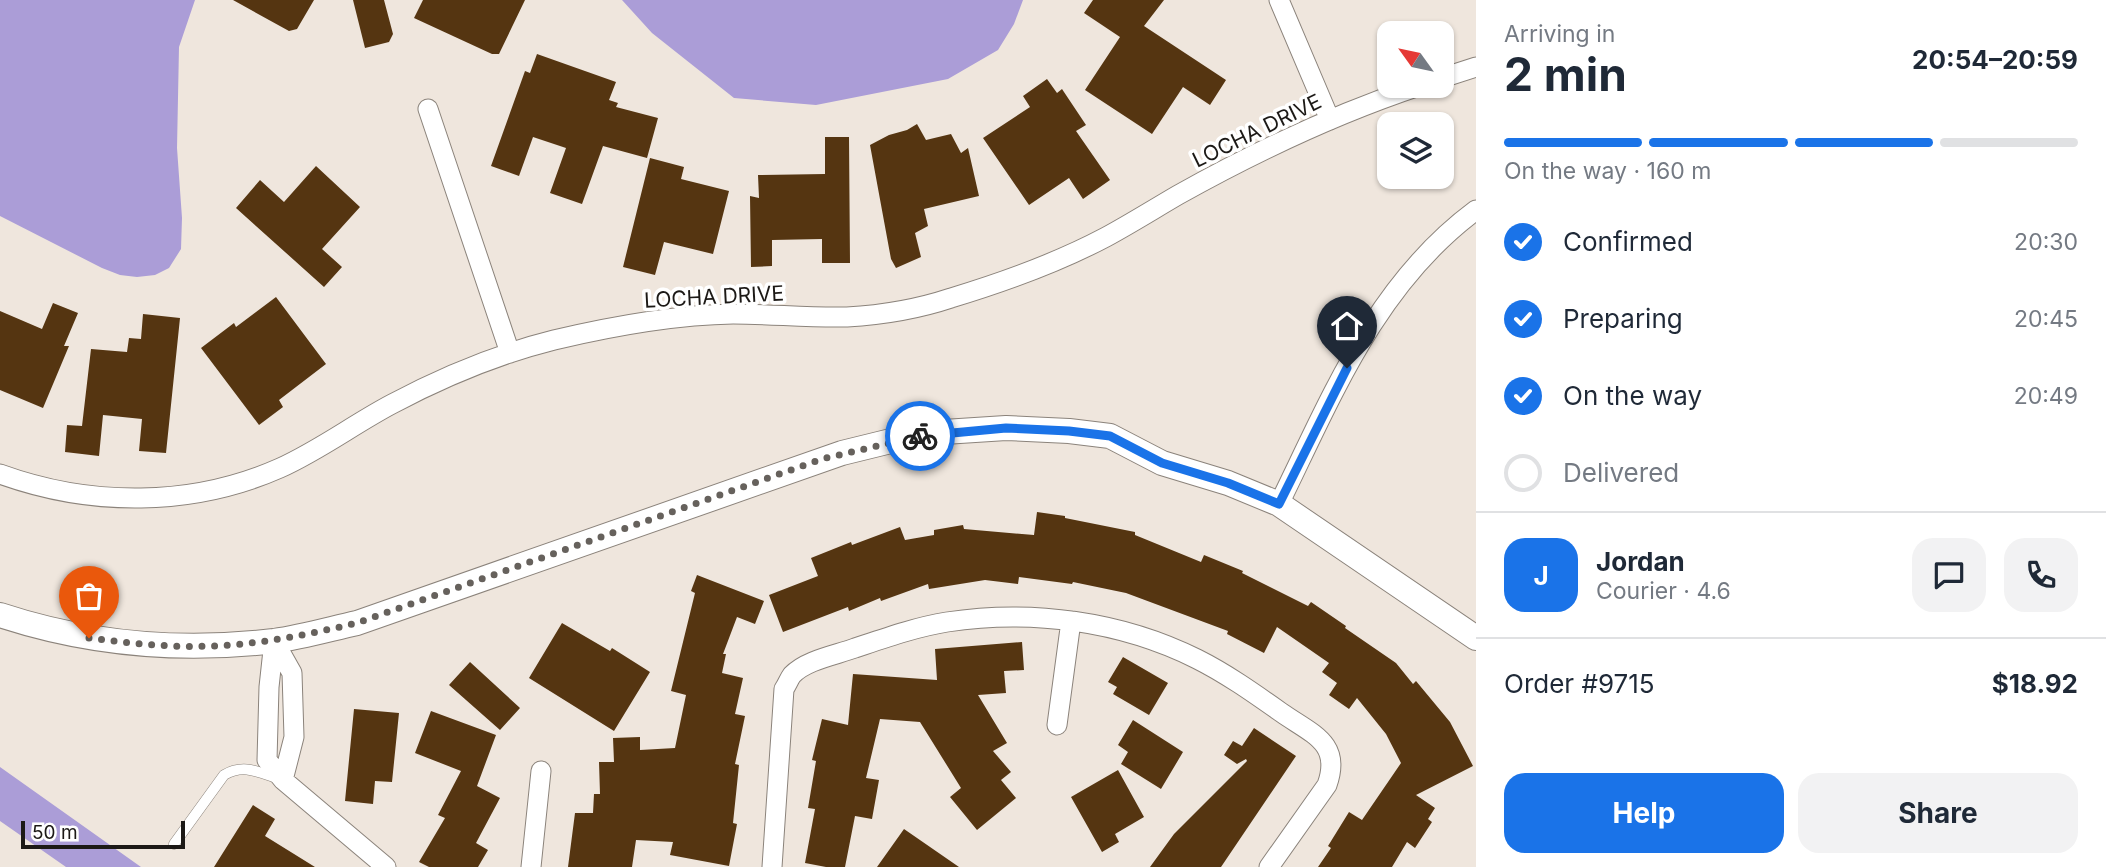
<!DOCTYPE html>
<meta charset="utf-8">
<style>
body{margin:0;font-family:Inter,sans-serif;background:#f2f2f3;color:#1f2937;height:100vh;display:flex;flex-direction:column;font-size:26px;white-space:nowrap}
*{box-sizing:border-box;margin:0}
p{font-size:23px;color:#747a83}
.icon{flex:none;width:38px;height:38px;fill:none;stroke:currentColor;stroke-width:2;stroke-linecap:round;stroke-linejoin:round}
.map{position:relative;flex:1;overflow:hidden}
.sheet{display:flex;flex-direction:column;background:#fff;width:630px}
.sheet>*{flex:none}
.needle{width:46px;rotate:303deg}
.tools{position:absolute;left:1377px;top:21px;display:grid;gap:14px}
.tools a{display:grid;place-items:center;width:77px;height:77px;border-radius:14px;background:#fff;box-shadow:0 2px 5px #0004;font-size:35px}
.scale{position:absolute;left:21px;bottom:18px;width:164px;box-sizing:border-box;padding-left:7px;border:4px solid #1c1916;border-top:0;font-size:19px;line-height:24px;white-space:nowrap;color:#1c1916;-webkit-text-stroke:5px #fff;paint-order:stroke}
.pin{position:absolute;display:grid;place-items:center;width:60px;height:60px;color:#fff;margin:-72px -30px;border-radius:50% 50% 50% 0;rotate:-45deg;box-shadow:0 0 7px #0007}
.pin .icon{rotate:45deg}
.courier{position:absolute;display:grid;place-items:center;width:70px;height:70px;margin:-35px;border:5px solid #1a73e8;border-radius:50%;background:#fff;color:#222;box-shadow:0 2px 9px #0007}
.overview em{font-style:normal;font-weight:700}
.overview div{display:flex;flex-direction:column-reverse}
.overview{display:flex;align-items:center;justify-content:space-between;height:119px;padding:0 28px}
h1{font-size:46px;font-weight:700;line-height:52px}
.bar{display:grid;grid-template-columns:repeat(4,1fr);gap:10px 7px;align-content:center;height:84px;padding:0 28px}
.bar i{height:9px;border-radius:5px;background:#e0e1e3}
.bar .selected{background:#1a73e8}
.bar p{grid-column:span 4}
.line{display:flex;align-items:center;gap:18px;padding:0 28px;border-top:2px solid #e0e1e3}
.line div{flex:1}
.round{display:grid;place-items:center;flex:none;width:74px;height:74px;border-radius:21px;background:#f2f2f3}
ol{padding:0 28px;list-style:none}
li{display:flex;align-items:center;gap:21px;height:77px}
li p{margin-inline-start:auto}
li .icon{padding:7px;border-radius:50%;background:#1a73e8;color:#fff;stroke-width:4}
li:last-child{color:#747a83}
li i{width:38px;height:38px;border:4px solid #e0e1e3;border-radius:50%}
.cta{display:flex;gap:14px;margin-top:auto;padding:14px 28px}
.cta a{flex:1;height:80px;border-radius:21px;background:#1a73e8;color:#fff;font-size:28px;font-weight:700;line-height:80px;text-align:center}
.cta a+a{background:#f2f2f3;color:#1f2937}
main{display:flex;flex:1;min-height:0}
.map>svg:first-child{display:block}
.water{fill:#ab9dd7}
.building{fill:#553511}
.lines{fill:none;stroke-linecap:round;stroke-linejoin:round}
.service-casing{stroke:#8b837b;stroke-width:11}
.minor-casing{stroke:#8b837b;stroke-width:21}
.tertiary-casing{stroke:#8b837b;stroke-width:26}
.service{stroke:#fff;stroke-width:10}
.minor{stroke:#fff;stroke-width:19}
.tertiary{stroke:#fff;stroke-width:24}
.done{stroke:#66615c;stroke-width:7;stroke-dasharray:0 12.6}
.route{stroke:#1a73e8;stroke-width:9}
.labels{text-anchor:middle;stroke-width:7;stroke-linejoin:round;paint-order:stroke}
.street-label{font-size:21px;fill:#1c1916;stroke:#fff}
</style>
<main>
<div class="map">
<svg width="1476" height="867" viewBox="0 0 1476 867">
<rect width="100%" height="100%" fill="#efe6dd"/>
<path class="water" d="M0,0h195l-16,47 -2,101 5,70 -1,31 -12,19 -14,7 -18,2 -17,-2 -18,-7 -102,-52z
M622,0h401l-9,24 -16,26 -50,29 -132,26 -82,-7 -82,-65z
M0,767l141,100h-75l-66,-46z"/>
<path class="building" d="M233,0h81l-17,29 -8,2z
M353,0h31l9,34 -4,8 -24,6z
M423,0h102l-26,54h-7l-78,-36z
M1093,0h71l-20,26 82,54 -16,25 -27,-18 -31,47 -67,-44 35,-53 -36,-24z
M537,54l79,28 -7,18 9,3 -2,4 42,11 -11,40 -44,-12 -21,58 -32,-11 16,-45 -33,-11 -14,39 -28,-10 34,-95 5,2z
M1047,79l10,14 5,-4 24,36 -10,6 34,49 -27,19 -14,-21 -40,27 -46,-67 47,-31 -7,-11z
M917,124l9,16 25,-6 10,19 7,-5 11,48 -55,13 4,17 -13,7 6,24 -25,11 -5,-9 -21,-114 19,-10 18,-5z
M825,137h24l1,126h-28v-24l-50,1v26l-21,1 -1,-71 9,2 -1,-23 67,-1z
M650,158l34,9 -3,12 48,12 -16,63 -49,-12 -9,33 -32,-8z
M316,166l44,41 -38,42 20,18 -18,20 -88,-79 24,-28 24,22z
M276,297l50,67 -47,36 4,7 -24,18 -58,-77 33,-25 2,4z
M53,303l25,10 -14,33h5l-26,62 -43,-18v-79l42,18z
M143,314l37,4 -14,135 -27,-2 3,-32 -39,-4 -4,41 -34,-4 2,-27 15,1 9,-77 36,3 2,-14 12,1z
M1037,512l28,4v2l70,14v3l66,27 3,-7 39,16 -1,2 66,33 3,-4 35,24 -1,2 51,35 17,21 3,-3 34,41 23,44 -57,29 19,13 -7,11 4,3 -17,26 -8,-6 -15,25h-74l13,-19 -3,-2 21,-34 13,8 39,-57 -15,-29 -29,-36 -8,11 -20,-14 8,-12 -15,-11 7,-9 -52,-36 -13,26 -37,-19 1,-3 -102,-38 -53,-11 -1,2 -53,-7 -1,7 -33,-4 -56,9 -1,-5 -47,17 -1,-3 -31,13 -1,-4 -65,25 -14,-37 49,-19 -7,-18 40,-16 1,3 48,-18 5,13 29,-5v-5l29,-5 1,4 70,6z
M697,575l67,26 -9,23 -18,-7 -14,37h3l-4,19 21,5 -8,36 10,2 -10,48 4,1 -6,58 4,1 -8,42 -59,-11 3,-13 -37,-2 -4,27h-64l7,-54h18l1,-19h6l-1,-32h15l-1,-24 27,-1v13l35,-2 11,-53 -15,-4 24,-98 -4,-2z
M562,623l48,28 2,-3 38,24 -36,59 -85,-53z
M1022,642l2,28 -20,1 2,22 -28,2 29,48 -14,8 18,21 -10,8 15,18 -39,32 -27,-33 11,-9 -41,-66 -40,-3 -14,59 13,2 -7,39 -17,-3 -10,51h-19l-21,-4 10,-54 -7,-1 8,-47 -4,-1 10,-41 26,6 5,-51 84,6 -2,-31z
M1123,657l45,26 -19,32 -36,-21 4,-7 -9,-5z
M470,662l50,46 -20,22 -51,-45z
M354,709l45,4 -7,69 -17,-1 -2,23 -28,-3z
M431,711l65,24 -19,51 23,12 -24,45 12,7 -10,17h-49l-10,-5 26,-44 -7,-3 23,-44 -46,-18z
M1133,720l50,32 -22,37 -40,-25 7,-12 -10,-7z
M1254,728l42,28 -75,111h-71l24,-33 73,-73 -1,-2 -9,5 -13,-9 9,-14 9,5z
M1118,770l26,47 -29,17 4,8 -17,10 -31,-55z
M253,805l22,14 -10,17 50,31h-101z
M904,829l55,38h-82z"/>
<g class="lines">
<defs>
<path id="service" d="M174,844l50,-69c19,-11 32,-4 52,3"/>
<path id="minor" d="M1279,0l51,120
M1442,78l34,-11
M428,109l82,244
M0,474c91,33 192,33 280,-6 40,-18 74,-44 112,-64 51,-27 106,-50 162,-64 59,-14 119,-25 179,-26 38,0 76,4 114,3 35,-2 71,-8 104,-19 53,-16 106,-35 155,-61 24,-13 48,-28 72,-42 77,-43 157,-81 241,-109
M1279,504c53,-108 97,-220 197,-294
M274,641l-5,46 -2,73 16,20 103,87
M274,641l18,32 2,64 -11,43
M1057,725l14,-104
M531,867l10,-96
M772,867l12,-178c3,-4 5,-10 8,-14 14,-15 44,-20 63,-27 30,-10 61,-21 92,-26 84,-13 174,-1 250,37 30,15 58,35 85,54 30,21 60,30 45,72l-58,82"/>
<path id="tertiary" d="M0,615c88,29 181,37 274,26 28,-4 56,-12 83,-18l485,-170 61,-15 41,-6 62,-4 63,3 41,5 52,27 66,20 51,21 197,134"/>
</defs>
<use href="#service" class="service-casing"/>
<use href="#minor" class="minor-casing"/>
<use href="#tertiary" class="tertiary-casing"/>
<use href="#service" class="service"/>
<use href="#minor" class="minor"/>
<use href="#tertiary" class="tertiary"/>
</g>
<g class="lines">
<path class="done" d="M89,638c41,5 82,10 124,8 49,-2 97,-12 144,-23l465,-164 98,-23"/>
<path class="route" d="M920,436l86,-8 63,3 41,5 52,27 66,20 51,21 68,-136"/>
</g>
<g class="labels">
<g class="street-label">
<text transform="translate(1257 131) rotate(-26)" y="7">LOCHA DRIVE</text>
<text transform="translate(714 297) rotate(-3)" y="7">LOCHA DRIVE</text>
</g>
</g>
</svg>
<div class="tools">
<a><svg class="needle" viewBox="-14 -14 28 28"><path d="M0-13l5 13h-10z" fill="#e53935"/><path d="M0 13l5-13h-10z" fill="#747a83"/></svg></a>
<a><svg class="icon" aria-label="layers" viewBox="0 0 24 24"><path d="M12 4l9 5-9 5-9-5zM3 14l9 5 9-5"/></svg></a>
</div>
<div class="scale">50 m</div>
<div class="pin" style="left:89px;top:638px;background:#ea580c"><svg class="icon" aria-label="bag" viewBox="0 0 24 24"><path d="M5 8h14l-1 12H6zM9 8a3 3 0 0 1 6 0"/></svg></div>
<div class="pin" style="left:1347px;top:368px;background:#1f2937"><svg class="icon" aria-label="home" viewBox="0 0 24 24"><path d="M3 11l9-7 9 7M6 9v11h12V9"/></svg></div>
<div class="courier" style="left:920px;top:436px"><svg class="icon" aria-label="bike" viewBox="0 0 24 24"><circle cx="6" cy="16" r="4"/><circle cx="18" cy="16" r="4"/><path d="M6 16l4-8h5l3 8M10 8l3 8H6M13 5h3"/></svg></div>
</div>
<section class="sheet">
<div class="overview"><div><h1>2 min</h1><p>Arriving in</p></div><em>20:54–20:59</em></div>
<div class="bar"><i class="selected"></i><i class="selected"></i><i class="selected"></i><i></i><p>On the way · 160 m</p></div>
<ol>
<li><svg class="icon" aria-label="check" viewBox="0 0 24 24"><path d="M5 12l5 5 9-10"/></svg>Confirmed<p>20:30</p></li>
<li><svg class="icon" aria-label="check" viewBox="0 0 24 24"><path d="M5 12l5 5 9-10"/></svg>Preparing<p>20:45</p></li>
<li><svg class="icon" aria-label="check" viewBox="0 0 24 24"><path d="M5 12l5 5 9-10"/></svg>On the way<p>20:49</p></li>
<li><i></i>Delivered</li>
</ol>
<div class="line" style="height:126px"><b class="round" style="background:#1a73e8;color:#fff">J</b><div><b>Jordan</b><p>Courier · 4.6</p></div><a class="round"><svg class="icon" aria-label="chat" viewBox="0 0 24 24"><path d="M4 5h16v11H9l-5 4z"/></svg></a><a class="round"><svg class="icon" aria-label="phone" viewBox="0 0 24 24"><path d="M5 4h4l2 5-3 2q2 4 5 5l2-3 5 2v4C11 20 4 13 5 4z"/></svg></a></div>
<div class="line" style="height:91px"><div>Order #9715</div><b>$18.92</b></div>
<div class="cta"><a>Help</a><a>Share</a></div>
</section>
</main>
